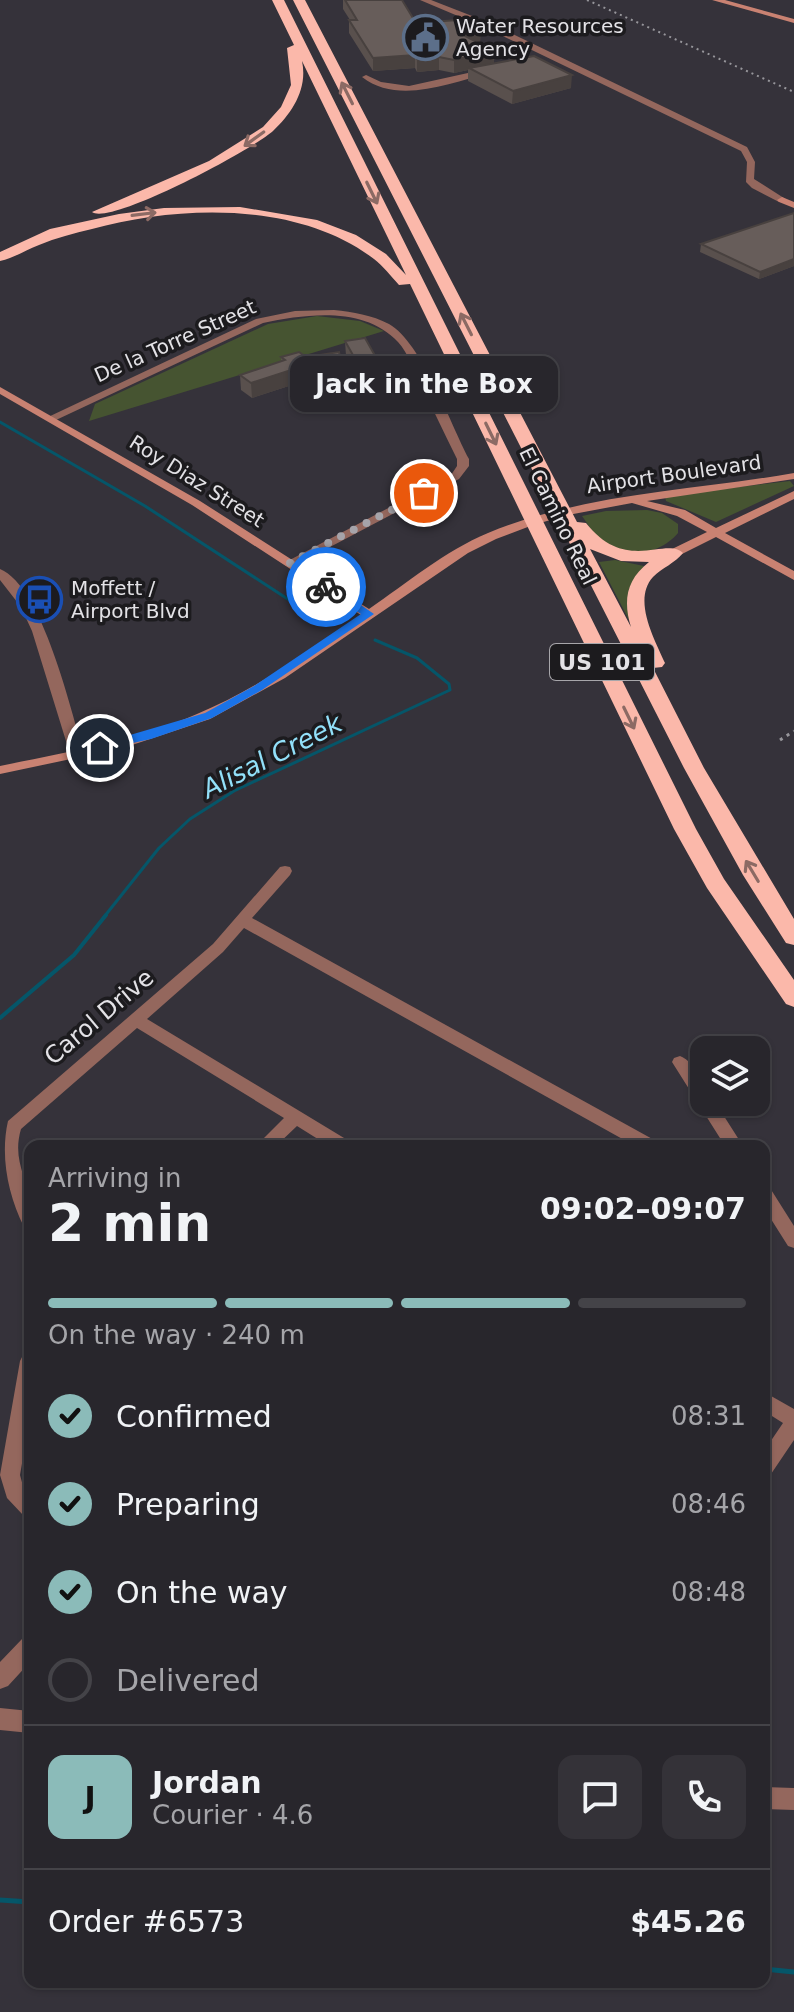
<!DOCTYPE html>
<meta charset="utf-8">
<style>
body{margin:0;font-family:"DejaVu Sans",sans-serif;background:#343238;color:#f1f3f6;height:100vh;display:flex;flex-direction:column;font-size:30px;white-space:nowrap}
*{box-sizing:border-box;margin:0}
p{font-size:26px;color:#a5a5a9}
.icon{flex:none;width:44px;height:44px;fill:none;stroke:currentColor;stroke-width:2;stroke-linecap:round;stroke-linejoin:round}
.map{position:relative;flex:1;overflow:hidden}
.side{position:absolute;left:24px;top:1140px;width:746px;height:848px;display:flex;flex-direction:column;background:#28262c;border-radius:16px;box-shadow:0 2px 6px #0004,0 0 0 2px #444348}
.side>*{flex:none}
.buttons{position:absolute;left:690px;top:1036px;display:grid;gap:16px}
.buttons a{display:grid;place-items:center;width:80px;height:80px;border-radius:16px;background:#28262c;box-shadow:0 2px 6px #0004,0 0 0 2px #444348;font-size:40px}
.pin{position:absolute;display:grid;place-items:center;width:68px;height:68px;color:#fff;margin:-34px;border:4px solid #fff;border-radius:50%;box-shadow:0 2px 8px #0007}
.courier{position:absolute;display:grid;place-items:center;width:80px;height:80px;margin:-40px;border:6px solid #1a73e8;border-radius:50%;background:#fff;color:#222;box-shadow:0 2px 10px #0007}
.bubble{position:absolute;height:56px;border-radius:16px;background:#28262c;box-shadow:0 2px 6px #0004,0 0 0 2px #444348;font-size:26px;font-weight:600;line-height:56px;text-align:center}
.summary em{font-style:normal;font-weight:600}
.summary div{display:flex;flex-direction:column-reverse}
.summary{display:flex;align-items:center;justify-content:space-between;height:136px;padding:0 24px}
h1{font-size:52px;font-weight:600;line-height:60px}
.bar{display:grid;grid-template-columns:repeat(4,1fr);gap:12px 8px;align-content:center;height:96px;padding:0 24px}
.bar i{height:10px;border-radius:6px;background:#444348}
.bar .selected{background:#8bbbb9}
.bar p{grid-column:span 4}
.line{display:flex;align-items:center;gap:20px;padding:0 24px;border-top:2px solid #444348}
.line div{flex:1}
.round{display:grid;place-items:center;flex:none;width:84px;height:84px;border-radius:16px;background:#343238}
ol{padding:0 24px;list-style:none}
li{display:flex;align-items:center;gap:24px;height:88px}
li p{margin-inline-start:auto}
li .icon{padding:8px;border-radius:50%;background:#8bbbb9;color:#111;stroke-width:4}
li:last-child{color:#a5a5a9}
li i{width:44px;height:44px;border:4px solid #444348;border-radius:50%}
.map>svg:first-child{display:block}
.green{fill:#465431}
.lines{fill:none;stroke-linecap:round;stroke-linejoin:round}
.stream-far2{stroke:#055669;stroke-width:3}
.stream-far1{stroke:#055669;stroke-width:4}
.stream{stroke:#055669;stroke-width:5}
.street{fill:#94675d;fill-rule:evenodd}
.secondary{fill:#c98272;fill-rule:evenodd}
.highway{fill:#fbb8aa;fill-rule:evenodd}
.rail-far1{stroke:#97969b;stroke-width:2;stroke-dasharray:2 4;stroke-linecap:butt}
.rail{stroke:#97969b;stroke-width:3;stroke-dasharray:3 5;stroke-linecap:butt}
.wall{fill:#59504d}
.shaded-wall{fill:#48413f}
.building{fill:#675d5a;stroke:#48413f;stroke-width:2}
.oneway{stroke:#8c6a64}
.route{fill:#1a73e8}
.done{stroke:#a6a4aa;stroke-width:8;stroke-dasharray:0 14.4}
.labels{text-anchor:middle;stroke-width:7;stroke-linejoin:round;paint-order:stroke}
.far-poi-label{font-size:20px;fill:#e3e2e6;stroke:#1c1b1e;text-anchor:start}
.far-street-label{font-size:20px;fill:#e3e2e6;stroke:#1c1b1e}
.shield{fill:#1c1b1e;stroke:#a7a6aa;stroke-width:2}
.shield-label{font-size:22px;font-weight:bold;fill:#e3e2e6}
.street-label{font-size:24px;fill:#e3e2e6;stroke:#1c1b1e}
.water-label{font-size:26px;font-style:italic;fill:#92e0f9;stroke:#1c1b1e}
</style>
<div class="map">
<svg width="794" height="2012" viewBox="0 0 794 2012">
<rect width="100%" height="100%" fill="#35323a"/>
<path class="green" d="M317,316l43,5 24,10 -295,90 6,-17 173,-80z
M790,481l4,5 -78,36 -50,-21 -1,-5z
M647,510l15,3 16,11v9c-15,19 -51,28 -72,14 -9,-6 -17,-22 -24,-31l24,-5z
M615,560l29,6 -15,23v31l-30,-58z"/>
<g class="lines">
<path class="stream-far2" d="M0,422l145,84 158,103
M104,917l55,-69 31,-29 44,-28 216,-101 -1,-6 -32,-26 -42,-18"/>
<path class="stream-far1" d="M0,1018l74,-63 32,-40"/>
<path class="stream" d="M0,1900l30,2
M764,1969l30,3"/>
<path class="street" d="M420,0h11l59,23 257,124 8,15 -1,17 33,21 -8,2 -27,-14 -6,-6 1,-20 -6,-11 -257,-124z
M486,69l3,4c-39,10 -91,32 -127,4l4,-2 15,7 28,4z
M334,310c19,2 38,5 55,14 33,19 61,99 80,135v7l-10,13 -165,87h-8l-2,-3 167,-88 6,-9v-7c-13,-26 -25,-52 -38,-78 -6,-13 -11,-28 -21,-39 -34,-36 -91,-28 -135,-19l-207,97 -10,-2 210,-99 39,-8z
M0,569c43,18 71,142 84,185l-2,3 -5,1 -7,-4 -38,-123 -11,-24 -21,-27z
M285,866l5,1 2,4 -2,4 -38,43 404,223 3,5h-24l-391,-218 -21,24 -76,67 202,122 3,5h-23l-32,-20 -21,20h-20l28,-28 -147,-90 -116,101c-9,31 6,47 9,75 1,8 0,17 0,25l-6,-2c-16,-32 -24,-71 -16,-106l205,-177 67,-77z
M680,1056c17,7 24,30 24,46h11l28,44h-18l-53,-84 2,-4z
M764,1186l6,2 24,38v22l-6,-2 -24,-38z
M30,1353v64l-10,58 3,11 7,8v23l-7,-2 -16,-17 -7,-23 20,-114 3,-6z
M764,1392l30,17v31l-23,34 -7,3v-26l19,-28 -19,-12z
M30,1635v27l-22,24 -8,3v-27l22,-23z
M0,1708l30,3v22l-30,-3z
M764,1787l30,1v22l-30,-1z"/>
<path class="secondary" d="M712,0h13l69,19v4z
M782,197l12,5v6l-15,-6 -2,-2z
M0,387l200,114 169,108c38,-26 76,-58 119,-76 97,-40 204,-42 306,-60v6l-147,22 38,9 31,18 78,-37v8l-69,34 69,38v9l-78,-43 -38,19h-8v-6l37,-18 -30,-16 -45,-13 -64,12 -35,10 -37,14 -28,14 -183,125 -75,41 -87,29 -123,26v-8c67,-14 134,-25 197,-52 59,-24 112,-63 164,-99l-169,-110 -192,-111z"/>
<path class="highway" d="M272,0h12l412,829 28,50 70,101v27l-8,-3 -79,-116 -33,-59 -264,-545 -11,1c-8,-9 -16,-19 -25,-26 -76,-58 -195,-54 -282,-30 -18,4 -36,9 -53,16 -13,5 -25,13 -39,16v-9l50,-23 69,-15 45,-6 76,-1 77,13 39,15 30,19 20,21 -104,-214c6,28 -10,52 -29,70 -21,19 -163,95 -181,81l117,-51 54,-34 18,-20 10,-22 -4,-37 7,-3z
M293,0h12l272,522 9,1c40,51 80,13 97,30 -8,10 -21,15 -30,24 -21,23 2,63 12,86l-3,4 -9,1 51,100 90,151v26l-8,-2 -43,-68 -59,-107zM590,549l31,12 28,1c-23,18 -26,39 -18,65z"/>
<path class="rail-far1" d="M587,0l207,92"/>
<path class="rail" d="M780,740l14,-9"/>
</g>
<path class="wall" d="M343,0h59l14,23 64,21 14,7v12l77,25 -59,16 -44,-23v-11l-14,3 -15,-3 -22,2 -2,-4 -42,3 -24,-38v-13h1l-7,-11z
M794,213v53l-35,13 -59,-27 1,-8z
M345,341l33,35 -20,3 -12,-23z
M340,356v16l-38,14 -4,-3 -46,15 -11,-8 -1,-15 41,-14v-4z"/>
<path class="shaded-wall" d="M481,31l-1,13 -17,-9z
M494,51v13l-25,4 -1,2 -14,3v-13z
M415,55v13l-42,3v-13z
M439,57v13l-22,2v-13z
M572,75l-1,13 -59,16 1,-13z
M794,259v7l-35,13 1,-7z
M340,356v16l-38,14 -1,-15z
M378,361v15l-20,3v-15z
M297,368l1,15 -46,15 -1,-15z"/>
<path class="building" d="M345,0h57l14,23 42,-3 23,11 -18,4 31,16 -40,9 -15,-3 -22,2 -2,-4 -42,3 -24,-38h8z
M534,56l38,19 -59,16 -44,-23z
M794,213v46l-34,13 -59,-28z
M365,338l13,23 -20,3 -13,-23z
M299,352l7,5 33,-5 1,4 -39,15 -4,-3 -46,15 -11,-8 45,-15 -4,-3z"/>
<defs><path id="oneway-shaft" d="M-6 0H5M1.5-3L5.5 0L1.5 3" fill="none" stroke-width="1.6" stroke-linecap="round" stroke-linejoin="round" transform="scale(2)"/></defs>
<g class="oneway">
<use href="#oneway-shaft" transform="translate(347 93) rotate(-117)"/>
<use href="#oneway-shaft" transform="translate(254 139) rotate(144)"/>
<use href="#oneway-shaft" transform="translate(372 193) rotate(64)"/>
<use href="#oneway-shaft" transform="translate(144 214) rotate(-7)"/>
<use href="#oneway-shaft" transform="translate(466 324) rotate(-117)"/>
<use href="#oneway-shaft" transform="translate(491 434) rotate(64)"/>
<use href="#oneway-shaft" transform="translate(629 718) rotate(64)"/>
<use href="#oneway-shaft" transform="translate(752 871) rotate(-121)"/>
</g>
<path class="route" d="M322,584h8l44,30 -112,76 -50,28 -61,21 -55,12v-6l109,-32 49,-27 107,-72 -39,-25z"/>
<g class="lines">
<path class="done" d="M326,587l-36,-24 134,-70"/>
</g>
<defs>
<symbol id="civic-ring" viewBox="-11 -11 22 22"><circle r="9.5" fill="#1c1b1e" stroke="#5c6f8a" stroke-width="1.5"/><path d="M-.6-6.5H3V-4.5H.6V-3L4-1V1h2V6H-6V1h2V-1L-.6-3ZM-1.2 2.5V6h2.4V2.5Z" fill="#5c6f8a"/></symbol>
<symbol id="bus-ring" viewBox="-11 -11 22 22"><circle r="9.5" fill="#1c1b1e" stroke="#1a4fb4" stroke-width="1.5"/><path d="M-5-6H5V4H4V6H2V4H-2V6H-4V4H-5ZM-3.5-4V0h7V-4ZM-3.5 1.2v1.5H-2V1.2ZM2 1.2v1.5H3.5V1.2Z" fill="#1a4fb4"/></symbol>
</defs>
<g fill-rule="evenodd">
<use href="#civic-ring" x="400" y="12" width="51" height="51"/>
<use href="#bus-ring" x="14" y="574" width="51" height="51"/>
</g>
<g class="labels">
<g class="far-poi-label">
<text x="456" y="33">Water Resources<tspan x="456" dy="23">Agency</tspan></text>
<text x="71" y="595">Moffett /<tspan x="71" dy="23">Airport Blvd</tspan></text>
</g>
<g class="far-street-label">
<text transform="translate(175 341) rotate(-24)" y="7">De la Torre Street</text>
<text transform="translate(674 474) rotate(-8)" y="7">Airport Boulevard</text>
<text transform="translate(197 481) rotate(32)" y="7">Roy Diaz Street</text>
<text transform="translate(558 516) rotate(64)" y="7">El Camino Real</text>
</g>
<rect class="shield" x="550" y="644" width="104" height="36" rx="6"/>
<g class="shield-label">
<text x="602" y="670">US 101</text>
</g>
<g class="street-label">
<text transform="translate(99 1017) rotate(-40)" y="8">Carol Drive</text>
</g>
<g class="water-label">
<text transform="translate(272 756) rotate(-27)" y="9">Alisal Creek</text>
</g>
</g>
</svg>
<div class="buttons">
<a><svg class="icon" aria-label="layers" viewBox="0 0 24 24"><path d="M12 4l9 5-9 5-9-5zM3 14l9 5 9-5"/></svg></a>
</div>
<div class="pin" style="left:424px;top:493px;background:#ea580c"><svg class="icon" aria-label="bag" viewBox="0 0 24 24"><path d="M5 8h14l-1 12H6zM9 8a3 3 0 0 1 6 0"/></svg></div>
<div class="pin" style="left:100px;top:748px;background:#1f2937"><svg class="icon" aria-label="home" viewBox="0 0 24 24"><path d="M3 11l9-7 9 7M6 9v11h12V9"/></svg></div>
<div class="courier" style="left:326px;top:587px"><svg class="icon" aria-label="bike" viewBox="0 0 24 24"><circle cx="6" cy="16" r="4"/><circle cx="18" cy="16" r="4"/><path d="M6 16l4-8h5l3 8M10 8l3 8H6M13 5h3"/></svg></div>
<div class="bubble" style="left:290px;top:356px;width:268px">Jack in the Box</div>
<section class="side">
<div class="summary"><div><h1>2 min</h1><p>Arriving in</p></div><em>09:02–09:07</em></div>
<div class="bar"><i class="selected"></i><i class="selected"></i><i class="selected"></i><i></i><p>On the way · 240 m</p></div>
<ol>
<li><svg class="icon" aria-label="check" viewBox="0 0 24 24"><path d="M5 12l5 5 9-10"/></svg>Confirmed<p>08:31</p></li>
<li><svg class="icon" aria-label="check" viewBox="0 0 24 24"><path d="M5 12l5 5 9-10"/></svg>Preparing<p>08:46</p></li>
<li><svg class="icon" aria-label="check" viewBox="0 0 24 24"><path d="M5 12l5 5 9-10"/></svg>On the way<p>08:48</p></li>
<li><i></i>Delivered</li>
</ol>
<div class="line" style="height:144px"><b class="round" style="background:#8bbbb9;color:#111">J</b><div><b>Jordan</b><p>Courier · 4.6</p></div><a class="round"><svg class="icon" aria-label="chat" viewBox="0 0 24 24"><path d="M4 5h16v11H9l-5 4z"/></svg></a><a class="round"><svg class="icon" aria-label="phone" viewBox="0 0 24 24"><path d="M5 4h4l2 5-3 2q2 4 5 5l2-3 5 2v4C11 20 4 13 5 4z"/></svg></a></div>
<div class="line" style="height:104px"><div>Order #6573</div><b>$45.26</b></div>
</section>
</div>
